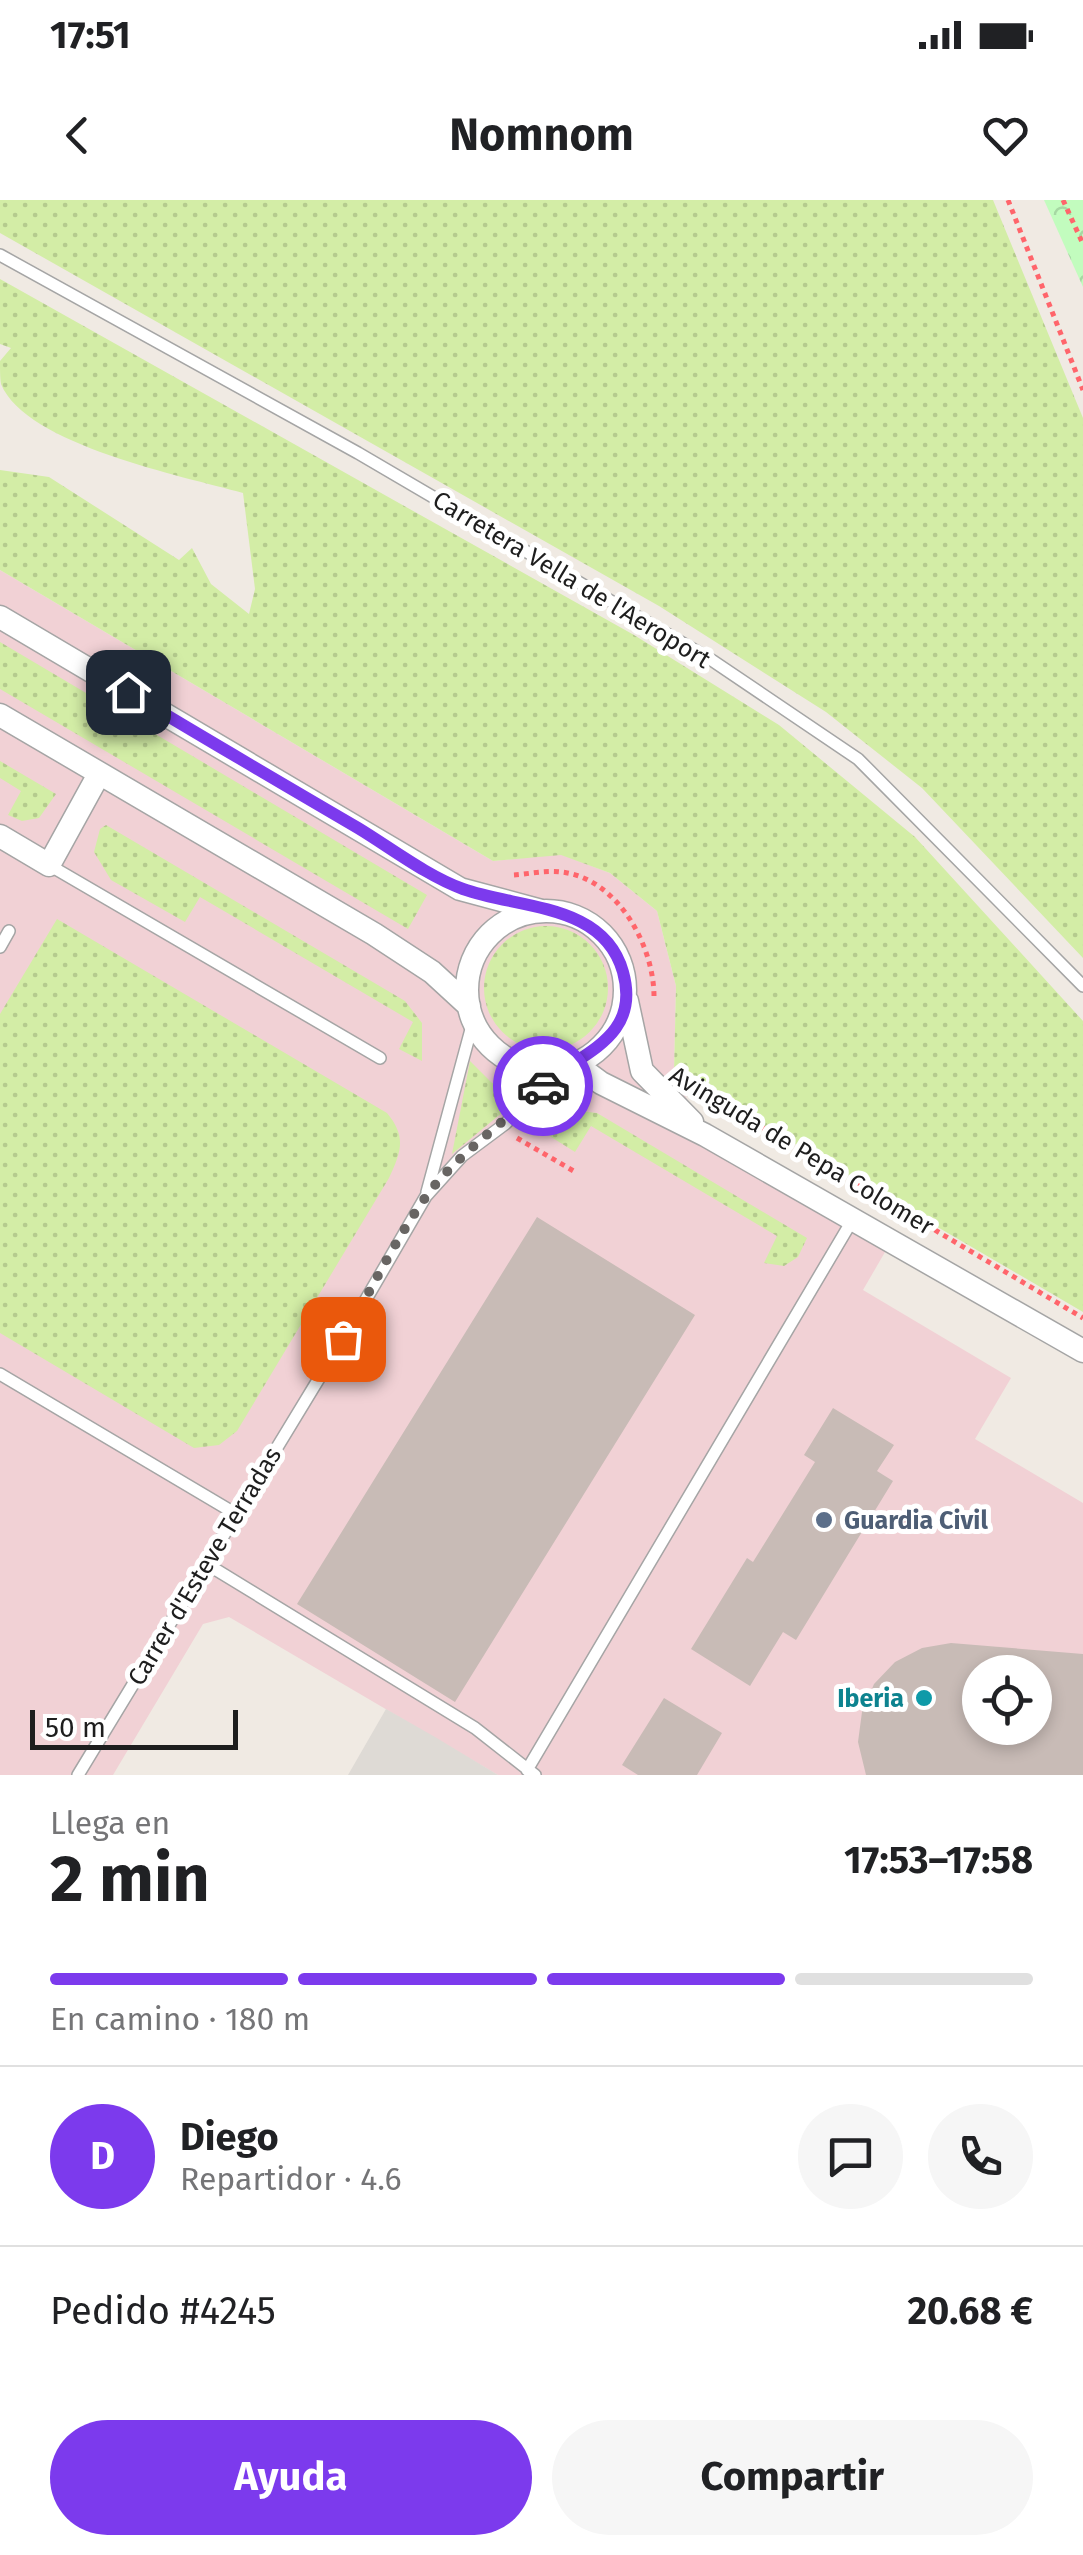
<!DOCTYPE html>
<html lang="es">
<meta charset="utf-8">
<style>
body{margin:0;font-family:"Fira Sans",sans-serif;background:#f6f6f6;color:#202124;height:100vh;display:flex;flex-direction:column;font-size:38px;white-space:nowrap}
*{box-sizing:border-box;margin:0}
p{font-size:32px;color:#757577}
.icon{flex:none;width:55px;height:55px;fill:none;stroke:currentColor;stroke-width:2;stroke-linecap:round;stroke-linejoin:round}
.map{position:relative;height:1575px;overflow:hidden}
.panel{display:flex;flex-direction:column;background:#fff;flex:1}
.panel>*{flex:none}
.fabs{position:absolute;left:962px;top:1455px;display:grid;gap:20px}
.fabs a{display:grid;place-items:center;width:90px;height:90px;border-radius:50%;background:#fff;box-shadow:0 5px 15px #0003;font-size:50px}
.scale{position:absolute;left:30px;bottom:25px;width:208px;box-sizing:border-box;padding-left:10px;border:5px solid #1e1e1e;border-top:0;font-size:28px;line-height:35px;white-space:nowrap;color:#1e1e1e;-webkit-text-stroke:8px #fff;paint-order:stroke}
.pin{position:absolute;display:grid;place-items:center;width:85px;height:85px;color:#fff;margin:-42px;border-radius:20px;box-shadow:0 5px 15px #0006}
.courier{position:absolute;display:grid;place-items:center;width:100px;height:100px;margin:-50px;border:8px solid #7c3aed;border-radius:50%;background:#fff;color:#222;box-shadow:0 2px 12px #0007}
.summary em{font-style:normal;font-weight:700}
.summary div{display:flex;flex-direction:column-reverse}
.summary{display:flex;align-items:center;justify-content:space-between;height:170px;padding:0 50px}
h1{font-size:65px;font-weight:700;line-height:75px}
.bar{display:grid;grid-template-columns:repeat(4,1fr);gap:15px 10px;align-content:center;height:120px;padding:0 50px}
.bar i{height:12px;border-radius:8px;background:#e0e0e0}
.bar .on{background:#7c3aed}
.bar p{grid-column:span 4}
.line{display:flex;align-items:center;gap:25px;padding:0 50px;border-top:2px solid #e0e0e0}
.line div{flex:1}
.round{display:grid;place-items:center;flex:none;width:105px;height:105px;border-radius:52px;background:#f6f6f6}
.cta{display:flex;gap:20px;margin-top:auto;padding:20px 50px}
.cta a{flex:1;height:115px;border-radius:60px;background:#7c3aed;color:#fff;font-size:40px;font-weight:700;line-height:115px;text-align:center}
.cta a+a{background:#f6f6f6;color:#202124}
.status{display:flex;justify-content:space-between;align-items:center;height:70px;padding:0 50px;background:#fff;direction:ltr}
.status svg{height:28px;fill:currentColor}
header{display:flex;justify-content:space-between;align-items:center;height:130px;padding:0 50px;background:#fff;font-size:45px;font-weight:700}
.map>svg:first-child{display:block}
.commercial{fill:#f1d1d5;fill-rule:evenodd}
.airport{fill:#dedad5}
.grass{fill:url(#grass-dots)}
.park{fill:url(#park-crowns)}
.building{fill:#c8bbb6;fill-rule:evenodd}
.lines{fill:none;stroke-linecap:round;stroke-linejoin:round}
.lane-casing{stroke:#a5a5a5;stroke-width:14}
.street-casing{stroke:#a5a5a5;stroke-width:25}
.path{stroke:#ff656b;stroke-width:5;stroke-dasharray:5 5;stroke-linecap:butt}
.lane{stroke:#fff;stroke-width:11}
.street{stroke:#fff;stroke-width:22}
.done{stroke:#686563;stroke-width:10;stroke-dasharray:0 18}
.route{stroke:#7c3aed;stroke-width:12}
.service-dot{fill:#5c6f8a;stroke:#fff;stroke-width:4}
.culture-dot{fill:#0f9aa8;stroke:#fff;stroke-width:4}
.labels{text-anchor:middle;stroke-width:10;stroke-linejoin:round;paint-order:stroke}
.street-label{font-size:25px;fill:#1e1e1e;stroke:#fff}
.service-label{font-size:25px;font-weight:bold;fill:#4e5e75;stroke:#fff;text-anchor:start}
.culture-label{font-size:25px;font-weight:bold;fill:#0d838f;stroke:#fff;text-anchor:end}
</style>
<div class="status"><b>17:51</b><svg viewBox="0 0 49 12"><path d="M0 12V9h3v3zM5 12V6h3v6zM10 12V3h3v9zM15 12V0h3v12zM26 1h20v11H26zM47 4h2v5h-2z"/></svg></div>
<header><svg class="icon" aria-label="back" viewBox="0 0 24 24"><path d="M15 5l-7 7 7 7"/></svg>Nomnom<svg class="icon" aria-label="heart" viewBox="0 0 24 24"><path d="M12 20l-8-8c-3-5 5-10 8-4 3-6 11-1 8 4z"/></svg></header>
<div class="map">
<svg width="1083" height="1575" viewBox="0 0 1083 1575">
<defs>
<pattern id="grass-dots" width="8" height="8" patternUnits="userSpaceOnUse" patternTransform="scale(2.5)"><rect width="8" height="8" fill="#d3eda6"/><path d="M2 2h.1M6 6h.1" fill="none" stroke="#b5cb8e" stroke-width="1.8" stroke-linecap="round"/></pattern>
<pattern id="park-crowns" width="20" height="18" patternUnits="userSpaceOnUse" patternTransform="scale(2.5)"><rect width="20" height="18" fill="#c2fcbe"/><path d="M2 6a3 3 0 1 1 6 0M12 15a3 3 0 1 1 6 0" fill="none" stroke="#a6d8a3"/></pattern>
</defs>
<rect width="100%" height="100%" fill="#f0eae3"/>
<path class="commercial" d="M0,370l493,291 67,-7 50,19 47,38 19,75 -2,87 31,62 187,105 -29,50 148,88 -36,61 108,64v272h-585l-269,-158 -26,7 -90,151h-113zM980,1472h55v56h-55z"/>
<path class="airport" d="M386,1509l49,28 63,38h-150z"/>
<path class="grass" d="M0,0h993l90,218v540l-161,-170 -96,-76 -167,-106 -659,-373z
M0,79l634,356 145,90 136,112 168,184v291l-409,-239 2,-87 -19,-75 -47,-38 -49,-18 -68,6 -493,-291v-100l49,7 130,83 13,-12 19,36 38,30 6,-25 -12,-96c-60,-17 -217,-48 -242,-109 -1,-6 -1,-16 -1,-23l11,-13 -11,-4z
M0,442l427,253 -19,34 -408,-240z
M0,561l56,33 -17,24 -17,3 -14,-6 13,-24 -21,-13z
M106,625l299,176 17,22v38l-23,-12 14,-27 -213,-125 -15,25 -74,-42 -17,-28 6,-23z
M57,719l330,194c20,24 14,39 2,65l-152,253 -18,14 -25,3 -194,-115v-319z
M484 788a62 62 0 1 1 124 0a62 62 0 1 1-124 0Z
M470,861l22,22 34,10 -74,61z
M580,911l17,2 210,125 -9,19 -14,9 -20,-3 13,-27 -186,-110 -16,26 -35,-22z"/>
<path class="park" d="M1044,0h39v87z"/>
<path class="building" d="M537,1017l158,98 -240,387 -158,-98z
M833,1208l61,37 -17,26 16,10 -97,159 -13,-8 -33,54 -59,-37 56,-91 6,4 62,-100 -11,-7z
M951,1443l132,11v121h-217l-8,-33 4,-30 12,-28 21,-22 27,-14zM980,1472h55v56h-55z
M664,1498l58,35 -25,42h-59l-16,-10z"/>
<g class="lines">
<defs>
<path id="lane" d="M0,55l358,198 355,208 145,98 225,227
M49,665l331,193
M0,747l9,-16
M427,992l46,-170
M343,1139l83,-143 36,-40 43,-32 57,-56
M0,1174l236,140
M205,1363l270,165 60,47
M527,1570l326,-551
M78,1575l254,-418"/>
<path id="street" d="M0,417l460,272 82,22
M0,515l374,219 58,38 37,34
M0,636l49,29 50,-91
M467 790a79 79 0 1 1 158 0a79 79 0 1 1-158 0Z
M627,801l15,70 50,51
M574,863l27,20 104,52 378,216"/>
</defs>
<use href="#lane" class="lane-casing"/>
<use href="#street" class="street-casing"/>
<path class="path" d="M1008,0l75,190
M1063,0l20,44
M514,675c14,-1 32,-5 47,-3 57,6 94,75 93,127
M694,887l389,231
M517,938l60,35"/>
<use href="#lane" class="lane"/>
<use href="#street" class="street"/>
</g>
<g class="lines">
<path class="done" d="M343,1139c27,-47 51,-97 82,-141 27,-39 82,-78 118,-112"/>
<path class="route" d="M128,492c76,46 153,91 230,136 33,20 69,48 105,61 56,20 141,14 160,83 19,68 -46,81 -80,114"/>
</g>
<circle class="service-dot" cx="824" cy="1320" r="10"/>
<circle class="culture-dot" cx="924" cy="1498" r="10"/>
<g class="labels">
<g class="street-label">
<text transform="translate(572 379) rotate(31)" y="9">Carretera Vella de l'Aeroport</text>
<text transform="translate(802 950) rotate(31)" y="9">Avinguda de Pepa Colomer</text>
<text transform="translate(204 1366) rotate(-59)" y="9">Carrer d'Esteve Terradas</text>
</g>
<g class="service-label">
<text x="844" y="1329">Guardia Civil</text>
</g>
<g class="culture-label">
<text x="904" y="1507">Iberia</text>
</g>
</g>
</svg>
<div class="fabs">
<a><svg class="icon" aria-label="locate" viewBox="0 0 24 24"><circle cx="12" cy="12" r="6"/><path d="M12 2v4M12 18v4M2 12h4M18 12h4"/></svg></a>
</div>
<div class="scale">50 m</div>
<div class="pin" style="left:343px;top:1139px;background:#ea580c"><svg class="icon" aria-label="bag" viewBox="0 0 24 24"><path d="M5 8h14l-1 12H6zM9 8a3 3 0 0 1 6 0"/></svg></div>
<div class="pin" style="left:128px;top:492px;background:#1f2937"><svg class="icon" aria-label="home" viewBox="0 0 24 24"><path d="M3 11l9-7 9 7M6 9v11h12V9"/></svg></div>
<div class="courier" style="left:543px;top:886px"><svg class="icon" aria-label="car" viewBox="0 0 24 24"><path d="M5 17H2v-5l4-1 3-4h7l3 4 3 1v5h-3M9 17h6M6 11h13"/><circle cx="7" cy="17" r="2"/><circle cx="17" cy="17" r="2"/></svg></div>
</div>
<section class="panel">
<div class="summary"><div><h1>2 min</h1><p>Llega en</p></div><em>17:53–17:58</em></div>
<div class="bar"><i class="on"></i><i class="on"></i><i class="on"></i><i></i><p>En camino · 180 m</p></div>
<div class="line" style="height:180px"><b class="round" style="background:#7c3aed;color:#fff">D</b><div><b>Diego</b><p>Repartidor · 4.6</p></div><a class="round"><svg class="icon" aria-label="chat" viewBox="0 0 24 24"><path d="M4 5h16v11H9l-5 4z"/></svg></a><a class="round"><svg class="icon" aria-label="phone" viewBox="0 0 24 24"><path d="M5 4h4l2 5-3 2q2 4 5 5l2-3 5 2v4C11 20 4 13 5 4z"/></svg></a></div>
<div class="line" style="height:130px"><div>Pedido #4245</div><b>20.68 €</b></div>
<div class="cta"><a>Ayuda</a><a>Compartir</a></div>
</section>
